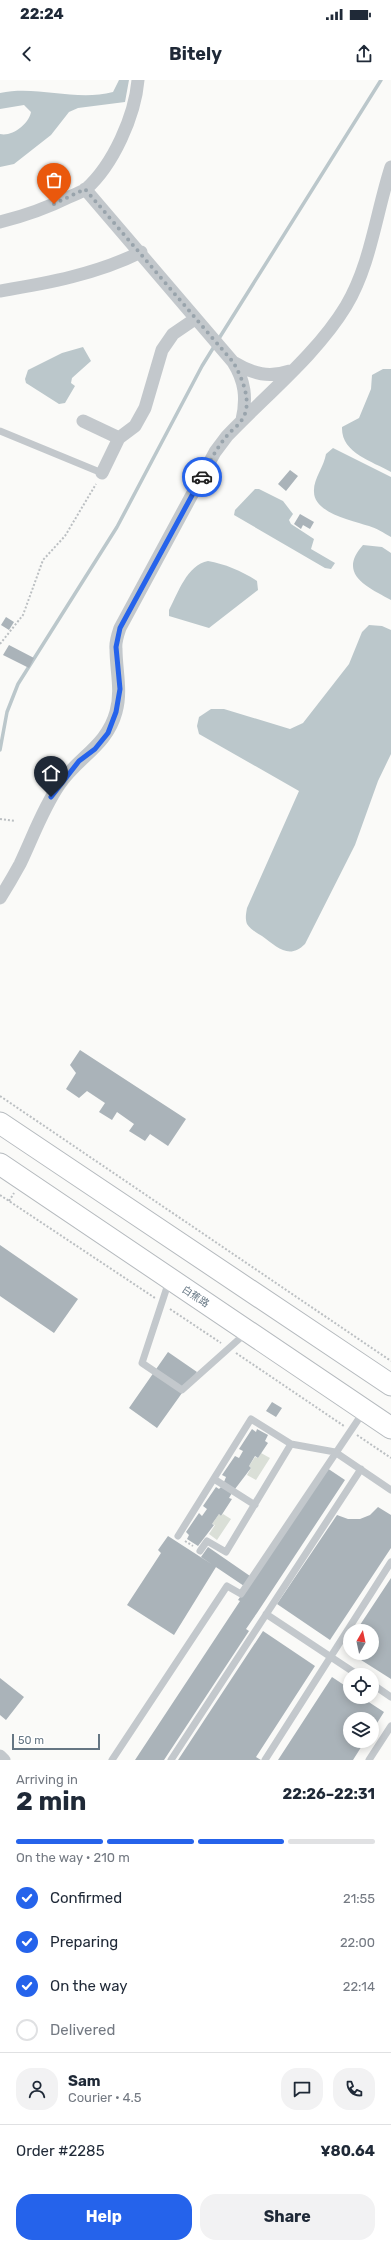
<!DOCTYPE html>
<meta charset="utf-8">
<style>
body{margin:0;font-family:Rubik,"Noto Sans SC",sans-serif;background:#f2f2f3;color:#1f2937;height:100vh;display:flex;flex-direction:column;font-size:15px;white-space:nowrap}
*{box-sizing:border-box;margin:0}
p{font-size:13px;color:#747a83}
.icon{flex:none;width:22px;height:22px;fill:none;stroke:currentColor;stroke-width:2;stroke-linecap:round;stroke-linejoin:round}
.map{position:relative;height:1680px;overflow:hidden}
.sheet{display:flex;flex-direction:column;background:#fff;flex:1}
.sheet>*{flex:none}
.needle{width:26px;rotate:9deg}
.tools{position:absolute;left:343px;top:1544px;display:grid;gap:8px}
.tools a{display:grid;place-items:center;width:36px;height:36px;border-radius:50%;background:#fff;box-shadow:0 2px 10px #0003;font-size:20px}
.scale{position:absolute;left:12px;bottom:10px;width:88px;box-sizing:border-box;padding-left:4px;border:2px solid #657683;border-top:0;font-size:11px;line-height:14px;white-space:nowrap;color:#657683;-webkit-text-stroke:3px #fff;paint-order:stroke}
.pin{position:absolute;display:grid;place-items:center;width:34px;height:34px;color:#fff;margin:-41px -17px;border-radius:50% 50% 50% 0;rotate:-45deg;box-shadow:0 0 4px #0007}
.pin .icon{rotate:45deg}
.courier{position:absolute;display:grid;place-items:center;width:40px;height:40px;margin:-20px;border:3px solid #2563eb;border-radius:50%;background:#fff;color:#222;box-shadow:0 1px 5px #0007}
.head em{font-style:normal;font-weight:700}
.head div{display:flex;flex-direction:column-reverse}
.head{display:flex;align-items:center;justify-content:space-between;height:68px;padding:0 16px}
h1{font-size:26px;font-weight:700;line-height:30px}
.bar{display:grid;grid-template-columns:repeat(4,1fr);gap:6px 4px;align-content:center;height:48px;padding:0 16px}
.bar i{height:5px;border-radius:3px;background:#e0e1e3}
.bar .on{background:#2563eb}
.bar p{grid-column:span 4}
.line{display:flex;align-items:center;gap:10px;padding:0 16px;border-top:1px solid #e0e1e3}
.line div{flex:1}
.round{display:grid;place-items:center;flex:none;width:42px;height:42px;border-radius:16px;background:#f2f2f3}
ol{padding:0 16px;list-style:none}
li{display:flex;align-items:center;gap:12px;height:44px}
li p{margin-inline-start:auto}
li .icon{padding:4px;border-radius:50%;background:#2563eb;color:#fff;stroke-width:4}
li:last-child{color:#747a83}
li i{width:22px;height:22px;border:2px solid #e0e1e3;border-radius:50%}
.primary-button{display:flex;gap:8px;margin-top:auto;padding:8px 16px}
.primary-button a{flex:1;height:46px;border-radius:16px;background:#2563eb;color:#fff;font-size:16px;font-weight:700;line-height:46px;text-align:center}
.primary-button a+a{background:#f2f2f3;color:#1f2937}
.status{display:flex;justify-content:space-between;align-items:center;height:28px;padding:0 20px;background:#fff;direction:ltr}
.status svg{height:11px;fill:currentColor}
header{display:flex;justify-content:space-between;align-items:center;height:52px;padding:0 16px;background:#fff;font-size:18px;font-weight:700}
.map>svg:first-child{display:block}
.green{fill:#dadfd7}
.water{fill:#bbc7cb}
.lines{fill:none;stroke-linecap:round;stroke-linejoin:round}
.stream{stroke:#bbc7cb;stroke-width:3.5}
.building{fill:#aab3b9}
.primary-casing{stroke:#b5babe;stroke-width:23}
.path{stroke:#bbbfc2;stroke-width:2;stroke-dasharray:2 2;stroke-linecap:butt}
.lane{stroke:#c3c8cc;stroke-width:7}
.street{stroke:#c3c8cc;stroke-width:13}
.primary{stroke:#fff;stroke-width:21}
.done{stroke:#99a4ac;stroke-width:4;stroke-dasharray:0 7.2}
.route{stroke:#2563eb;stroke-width:5}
.labels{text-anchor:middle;stroke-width:4;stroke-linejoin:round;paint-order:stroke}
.street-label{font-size:10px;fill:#657683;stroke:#fff}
</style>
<div class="status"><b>22:24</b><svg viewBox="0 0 49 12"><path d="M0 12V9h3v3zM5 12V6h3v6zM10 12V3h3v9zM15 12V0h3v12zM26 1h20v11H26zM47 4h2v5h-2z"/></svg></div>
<header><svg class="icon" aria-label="back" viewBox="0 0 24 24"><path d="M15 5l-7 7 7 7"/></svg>Bitely<svg class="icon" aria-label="share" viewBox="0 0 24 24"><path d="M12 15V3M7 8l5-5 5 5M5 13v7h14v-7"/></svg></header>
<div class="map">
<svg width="391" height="1680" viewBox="0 0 391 1680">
<rect width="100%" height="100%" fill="#fafaf8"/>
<path class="green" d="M261,1373l9,5 -14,22 -9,-5 4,-7 -2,-2 6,-9 3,1z
M219,1434l2,2 2,-2 8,5 -14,21 -8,-6 6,-9 -3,-1z"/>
<path class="water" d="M119,0h10l-4,22 -47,6 -9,4 -18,23 -37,29 -14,3v-33c12,3 29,-10 31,-22l-7,-7 -24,4v-16c38,-8 75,9 113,-1z
M83,267l8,14 -19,17 -1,5 4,3 -10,17 -6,1 -33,-21 -1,-4 3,-9 34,-17z
M383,289h8v103c-19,-11 -50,-19 -49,-45l17,-9 12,-29 1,-14z
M333,368l58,29v60c-7,-4 -15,-9 -22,-11 -16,-5 -55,-13 -55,-34 -1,-13 10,-25 12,-38z
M255,409h4l24,12 10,13 -4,6 2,4 23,15 -3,10 24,14 -4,6 -6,-1 -91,-53 1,-5z
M363,465l19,2 9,6v47c-24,-13 -54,-26 -28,-55z
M208,481c17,3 34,10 49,20l1,9 -49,38 -40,-12v-6c9,-17 18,-45 39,-49z
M369,545l13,1 9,4v124l-13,27 -23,64 -50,99c-16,16 -28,3 -43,-8 -5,-3 -12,-7 -15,-12 -2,-6 -1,-10 0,-16l52,-117 -100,-57 -2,-8 2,-9 12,-8h13l66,20 13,-6 46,-59 13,-32z"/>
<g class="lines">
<path class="stream" d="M218,260l163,-260
M0,670l7,-38 11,-28 99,-157 85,-161 13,-21"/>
</g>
<path class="building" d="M290,390l8,6 -12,15 -8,-7z
M300,434l14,8 -4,7 -7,-4 -2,4 -7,-5z
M6,537l8,5 -5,8 -8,-5z
M9,565l25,13 -5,10 -26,-13z
M80,970l106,69 -18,27 -18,-12 -5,7 -16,-10 5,-7 -17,-12 -5,8 -13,-8 6,-9 -18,-12 -8,7 -13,-9 10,-16 -6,-8z
M0,1165l78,54 -24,34 -54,-37z
M168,1272l29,20 -40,56 -28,-20z
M272,1322l10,6 -6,9 -10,-6z
M252,1349l4,3 1,-3 11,6 -3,6 3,2 -10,15 -3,-2 -6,10 2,2 -16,21 -11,-7 2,-5 -4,-2 13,-19 4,2 4,-7 -4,-2z
M327,1388l18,12 -88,133 -11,16 3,2 -85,129h-29l105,-159 -2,-1z
M216,1407l3,2 2,-2 11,6 -3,5 3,1 -11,17 -2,-2 -7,10 2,1 -16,21 -11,-7 2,-4 -3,-3 13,-19 3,3 5,-7 -4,-3z
M378,1427l13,8v33l-61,92 -53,-36 60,-89 11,4h12l10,-4z
M168,1456l48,31 -42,68 -47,-30 34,-52 -3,-3z
M208,1467l42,29 -6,10 -43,-29z
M391,1498v101l-41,-26h22v-22h-16z
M263,1551l52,35 -59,91 5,3h-83z
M332,1597l18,12v8h11l23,15 -12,19v-12h-22v22h15l-12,19h-75z
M0,1598l24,19 -18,23 -6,-5z"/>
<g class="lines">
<defs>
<path id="primary" d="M0,1043l391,262
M0,1084l391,264"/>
</defs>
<use href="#primary" class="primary-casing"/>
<path class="path" d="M0,564l23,-29 20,-55 22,-24 31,-52
M0,739l15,2
M0,1016l391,265
M0,1115l155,103
M9,1121l5,-8
M170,1229l51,34
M236,1273l108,73
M357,1355l34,23
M185,1461l8,5"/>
<path class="lane" d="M0,351l102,42
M169,1201l-27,82 40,27 65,-58
M214,1399l41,26
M178,1456l73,-117 40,25 44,8 56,38
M200,1471l7,-10 19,11 65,-108
M266,1534l92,61
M372,1604l19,13
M112,1680l115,-174 14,8 123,-183
M171,1680l190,-291
M265,1680l126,-198
M369,1680l22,-34"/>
<path class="street" d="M85,109l148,173c12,19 14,36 9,58
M0,142c24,-6 47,-14 69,-25 5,-2 12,-5 17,-8 27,-24 49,-73 52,-109
M0,211c48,-8 97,-17 141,-39
M235,283c18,11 34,15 55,8
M83,341l36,17
M102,393l17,-35 16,-12 10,-18 17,-58 11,-16 22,-15
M0,818c7,-11 14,-23 20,-34 13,-27 22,-54 39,-79 19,-28 48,-39 57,-73 6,-21 0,-42 0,-63 -1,-7 2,-15 4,-21l95,-176 12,-16c39,-41 90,-82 119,-130 25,-42 30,-93 45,-139
M0,1676l4,4"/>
<use href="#primary" class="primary"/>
</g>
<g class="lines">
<path class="done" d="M54,124l31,-15 148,173c9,15 21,43 8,59 -4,6 -11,10 -15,16 -10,12 -17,26 -24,40"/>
<path class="route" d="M51,717l28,-36 16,-12 13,-16 8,-21 4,-23 -4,-42 4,-19 82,-151"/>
</g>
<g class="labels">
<g class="street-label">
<text transform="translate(196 1216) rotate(34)" y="4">白蕉路</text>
</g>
</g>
</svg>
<div class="tools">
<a><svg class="needle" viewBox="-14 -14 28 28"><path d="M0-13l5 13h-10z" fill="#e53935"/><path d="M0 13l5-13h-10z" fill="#747a83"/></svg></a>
<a><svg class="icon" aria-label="locate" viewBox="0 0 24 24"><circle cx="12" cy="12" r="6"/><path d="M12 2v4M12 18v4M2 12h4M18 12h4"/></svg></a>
<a><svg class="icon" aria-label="layers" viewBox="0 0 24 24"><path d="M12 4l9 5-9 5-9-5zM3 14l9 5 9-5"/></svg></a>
</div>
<div class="scale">50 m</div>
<div class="pin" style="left:54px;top:124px;background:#ea580c"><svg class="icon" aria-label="bag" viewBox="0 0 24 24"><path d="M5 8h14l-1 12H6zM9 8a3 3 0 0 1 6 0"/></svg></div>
<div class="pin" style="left:51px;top:717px;background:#1f2937"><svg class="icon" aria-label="home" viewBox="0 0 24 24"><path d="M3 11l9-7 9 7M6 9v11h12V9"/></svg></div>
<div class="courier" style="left:202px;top:397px"><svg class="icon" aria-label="car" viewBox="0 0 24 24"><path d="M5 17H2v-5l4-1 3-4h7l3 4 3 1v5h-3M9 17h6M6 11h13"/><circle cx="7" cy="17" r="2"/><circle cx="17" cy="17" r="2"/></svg></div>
</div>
<section class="sheet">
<div class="head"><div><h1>2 min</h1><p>Arriving in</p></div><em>22:26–22:31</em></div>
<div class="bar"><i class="on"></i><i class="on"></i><i class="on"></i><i></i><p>On the way · 210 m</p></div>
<ol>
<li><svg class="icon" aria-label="check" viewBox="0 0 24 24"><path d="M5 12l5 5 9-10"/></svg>Confirmed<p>21:55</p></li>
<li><svg class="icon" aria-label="check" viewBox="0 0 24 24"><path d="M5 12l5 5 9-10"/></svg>Preparing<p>22:00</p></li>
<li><svg class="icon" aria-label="check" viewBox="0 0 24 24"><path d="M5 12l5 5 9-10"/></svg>On the way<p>22:14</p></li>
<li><i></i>Delivered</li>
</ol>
<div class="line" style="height:72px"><a class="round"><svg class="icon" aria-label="person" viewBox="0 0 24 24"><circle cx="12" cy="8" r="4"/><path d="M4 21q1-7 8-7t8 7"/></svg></a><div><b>Sam</b><p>Courier · 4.5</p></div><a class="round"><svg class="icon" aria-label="chat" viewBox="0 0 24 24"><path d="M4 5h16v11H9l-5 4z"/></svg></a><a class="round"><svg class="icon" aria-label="phone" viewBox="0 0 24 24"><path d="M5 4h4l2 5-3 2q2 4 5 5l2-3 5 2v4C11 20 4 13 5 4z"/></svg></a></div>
<div class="line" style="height:52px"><div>Order #2285</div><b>¥80.64</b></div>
<div class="primary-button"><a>Help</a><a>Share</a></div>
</section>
